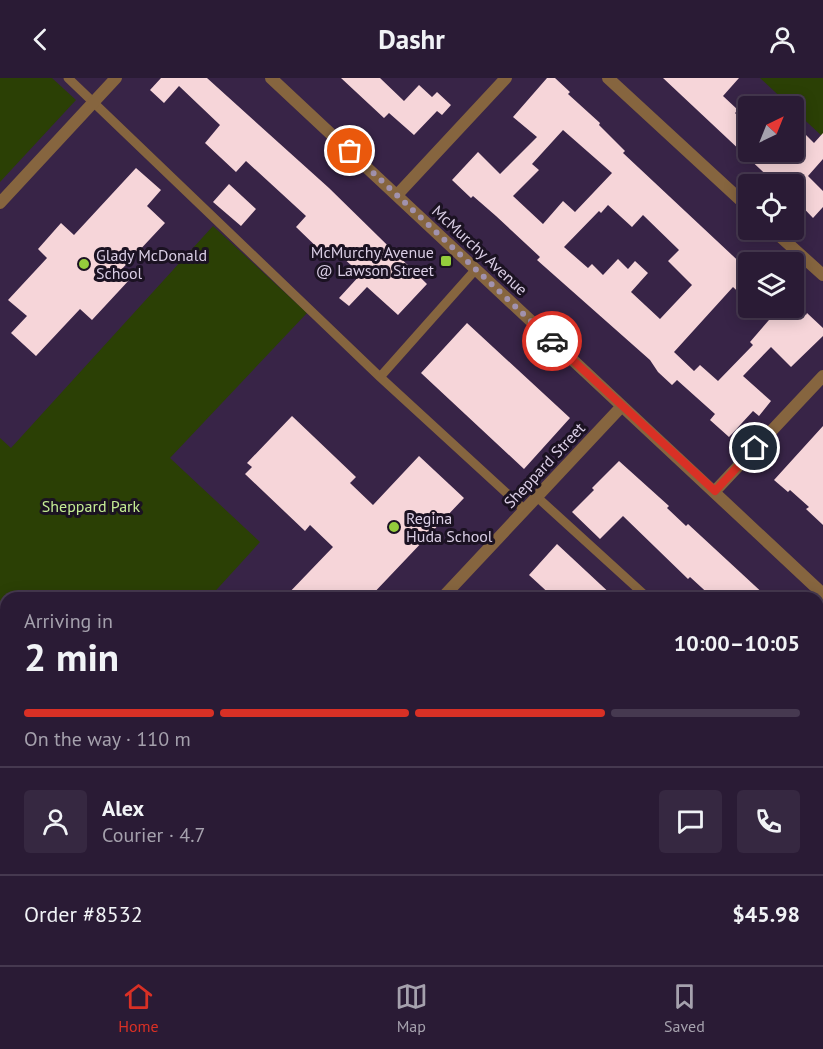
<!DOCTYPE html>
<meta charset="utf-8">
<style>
body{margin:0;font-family:"PT Sans",sans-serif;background:#362841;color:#f1f3f6;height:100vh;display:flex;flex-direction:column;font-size:22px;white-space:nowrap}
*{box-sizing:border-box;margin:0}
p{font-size:20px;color:#a5a1ad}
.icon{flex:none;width:33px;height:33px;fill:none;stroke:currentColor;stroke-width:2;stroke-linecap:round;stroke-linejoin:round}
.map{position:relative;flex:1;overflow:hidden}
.side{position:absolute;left:0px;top:514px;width:824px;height:374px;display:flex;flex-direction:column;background:#2a1b35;border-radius:18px 18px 0 0;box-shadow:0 3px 15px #0003,0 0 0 2px #463950}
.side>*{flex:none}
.needle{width:39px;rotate:43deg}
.buttons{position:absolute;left:738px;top:18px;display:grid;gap:12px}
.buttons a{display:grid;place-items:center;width:66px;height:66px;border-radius:6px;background:#2a1b35;box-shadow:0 3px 15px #0003,0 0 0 2px #463950;font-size:30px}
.pin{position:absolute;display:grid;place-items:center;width:51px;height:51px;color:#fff;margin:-26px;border:3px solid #fff;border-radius:50%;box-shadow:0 2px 6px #0007}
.courier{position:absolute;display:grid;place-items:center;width:60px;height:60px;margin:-30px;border:4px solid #d93025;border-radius:50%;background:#fff;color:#222;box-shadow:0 2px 8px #0007}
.headline em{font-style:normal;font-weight:700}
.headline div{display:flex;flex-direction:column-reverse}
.headline{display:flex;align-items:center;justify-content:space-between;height:102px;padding:0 24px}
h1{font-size:39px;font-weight:700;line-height:45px}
.bar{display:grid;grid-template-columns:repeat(4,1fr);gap:9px 6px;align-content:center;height:72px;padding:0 24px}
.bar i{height:8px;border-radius:4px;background:#463950}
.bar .selected{background:#d93025}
.bar p{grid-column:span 4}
.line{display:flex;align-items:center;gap:15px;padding:0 24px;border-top:2px solid #463950}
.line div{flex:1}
.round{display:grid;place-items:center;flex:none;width:63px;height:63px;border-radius:6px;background:#362841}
header{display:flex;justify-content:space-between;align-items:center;height:78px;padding:0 24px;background:#2a1b35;font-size:27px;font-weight:700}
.tabs{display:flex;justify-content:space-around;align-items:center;height:84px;border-top:2px solid #463950;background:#2a1b35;font-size:16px;color:#a5a1ad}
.tabs a{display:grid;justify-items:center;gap:3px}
.tabs .selected{color:#d93025}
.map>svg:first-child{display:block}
.green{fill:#2b4005}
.building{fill:#f6d5d9;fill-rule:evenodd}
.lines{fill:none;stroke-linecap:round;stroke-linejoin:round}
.service{stroke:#86653f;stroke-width:9}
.minor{stroke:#86653f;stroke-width:12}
.tertiary{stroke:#86653f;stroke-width:12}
.done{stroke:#a192ae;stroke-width:6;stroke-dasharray:0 10.8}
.route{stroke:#d93025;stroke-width:8}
.poi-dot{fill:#94cc3c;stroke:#1b1222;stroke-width:2}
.labels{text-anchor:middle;stroke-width:6;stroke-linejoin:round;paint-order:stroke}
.street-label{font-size:16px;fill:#dacee5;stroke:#1b1222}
.poi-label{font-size:16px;fill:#dacee5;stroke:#1b1222;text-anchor:start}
.park-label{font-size:16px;fill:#c4ec94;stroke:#1b1222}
</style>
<header><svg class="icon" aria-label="back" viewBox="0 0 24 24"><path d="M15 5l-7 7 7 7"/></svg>Dashr<svg class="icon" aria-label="person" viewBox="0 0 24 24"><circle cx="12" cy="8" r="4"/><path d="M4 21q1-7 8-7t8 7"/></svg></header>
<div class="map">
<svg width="823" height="887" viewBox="0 0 823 887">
<rect width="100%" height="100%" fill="#382447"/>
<path class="green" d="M0,0h52l24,22 -76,82z
M760,0h63v59l-29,-27v-4h-4z
M213,148l94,87 -137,145 90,84 -51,56h-203v117l-6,-5v-272l11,10z"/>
<path class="building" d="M161,0h46l122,110 98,96 -29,31 -31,-28 -18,19 -10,-8 22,-24 -29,-26 -7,7 -29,-28 10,-11 -60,-55 -10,11 -31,-29 15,-18 -41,-39 -15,17 -14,-13z
M341,0h39l24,23 15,-16 13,12 5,-5 14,13 -9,10 -5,-4 -23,24 -25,-22 -5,5z
M547,0h8l15,14 -2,2 32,29 -1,2 26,26 -2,2 125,117v31l-15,-14 -59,65 20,19 6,-6 18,16 35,-36 -3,-3 19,-22 -13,-12h42l8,7 1,-2 16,15v8l-32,31 -20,-20 -28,29 28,25 -12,15 -6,-5 -24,26 -19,-17 5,-6 -38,-34 -5,5 -14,-13 -8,-12 -113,-100 3,-3 -44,-41 -23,-20 -2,2 -19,-18 26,-28 22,22 37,-37 -24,-20zM563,52l49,43 -37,39 -12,-11 -20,23 -30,-28 26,-26 -7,-6zM608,127l24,22 11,-12 36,35 -11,11 24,24 -32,34 -29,-27 17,-19 -13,-12 -7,8 -10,-10 -15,16 -11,-11 -4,4 -24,-21 35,-36 2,2z
M663,0h76l-16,18 15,14 -3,3 13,13v26h46v-29l20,20 9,-10v26l-15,17 15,15v16l-10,11 -19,-20v-14h-18z
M136,90l25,22 -14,16 18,17 -44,47 10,8 -39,42 -12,-11 -44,47 -25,-23 16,-17 -19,-16 39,-42 -9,-9 23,-26 13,12z
M229,106l27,25 -15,17 -28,-24z
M467,245l103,95 -46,51 -103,-96z
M292,338l64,61 -6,6 23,22 46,-49 45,42 -95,100h-85l49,-51 -23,-22 -5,6 -60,-57 7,-7 -5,-4z
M823,348v99l-17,-16 3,-2 -19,-17 -2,2 -14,-12z
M619,383l50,45 -2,2 19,18 2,-2 80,74h-55l-23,-21 -2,2 -65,-63 -23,23 -28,-27 22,-22 -2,-2z
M557,466l58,54h-61l-25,-23z"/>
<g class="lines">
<path class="service" d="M68,0l312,299 145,133
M380,299l96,-108
M537,419l111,101
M0,643l6,6
M818,677l5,5
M818,731l5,-6
M673,887l4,-5"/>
<path class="minor" d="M271,0l552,516
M608,0l140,129
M397,117l109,-117
M0,125l116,-125
M773,152l50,45
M715,413l108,-115
M442,520l180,-192
M818,531l5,-6
M455,882l6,5
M96,887l5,-5
M489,887l5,-5"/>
<path class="tertiary" d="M0,823l6,6
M64,882l5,5"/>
</g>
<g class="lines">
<path class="done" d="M350,73l202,190"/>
<path class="route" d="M552,263l163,150 40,-43"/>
</g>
<g class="poi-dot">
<rect x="440" y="177" width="12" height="12" rx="3"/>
<circle cx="84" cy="186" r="6"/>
<circle cx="394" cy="449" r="6"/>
</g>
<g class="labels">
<g class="street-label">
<text transform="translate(480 172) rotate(43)" y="6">McMurchy Avenue</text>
<text transform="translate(544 387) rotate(-47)" y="6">Sheppard Street</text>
</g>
<g class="poi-label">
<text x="434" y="180" text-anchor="end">McMurchy Avenue<tspan x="434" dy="18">@ Lawson Street</tspan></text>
<text x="96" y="183">Glady McDonald<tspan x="96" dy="18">School</tspan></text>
<text x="406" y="446">Regina<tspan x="406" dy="18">Huda School</tspan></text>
</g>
<g class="park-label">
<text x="91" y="434">Sheppard Park</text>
</g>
</g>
</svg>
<div class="buttons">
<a><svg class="needle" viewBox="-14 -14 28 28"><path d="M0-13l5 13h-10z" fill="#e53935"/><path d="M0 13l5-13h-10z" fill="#a5a1ad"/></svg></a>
<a><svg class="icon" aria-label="locate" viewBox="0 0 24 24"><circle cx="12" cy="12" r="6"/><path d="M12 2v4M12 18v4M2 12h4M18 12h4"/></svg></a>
<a><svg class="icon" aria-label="layers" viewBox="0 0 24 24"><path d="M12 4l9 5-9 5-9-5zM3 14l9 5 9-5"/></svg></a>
</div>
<div class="pin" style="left:350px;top:73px;background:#ea580c"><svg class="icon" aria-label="bag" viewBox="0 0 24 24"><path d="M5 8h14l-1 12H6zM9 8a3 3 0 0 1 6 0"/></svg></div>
<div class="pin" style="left:755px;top:370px;background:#1f2937"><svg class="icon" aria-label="home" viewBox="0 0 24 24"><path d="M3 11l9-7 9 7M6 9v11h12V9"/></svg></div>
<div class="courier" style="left:552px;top:263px"><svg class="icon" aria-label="car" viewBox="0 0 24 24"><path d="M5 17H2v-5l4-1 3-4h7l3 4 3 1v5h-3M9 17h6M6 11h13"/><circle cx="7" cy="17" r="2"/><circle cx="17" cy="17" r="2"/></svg></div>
<section class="side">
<div class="headline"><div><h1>2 min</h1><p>Arriving in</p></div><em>10:00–10:05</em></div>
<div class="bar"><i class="selected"></i><i class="selected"></i><i class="selected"></i><i></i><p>On the way · 110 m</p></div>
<div class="line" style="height:108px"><a class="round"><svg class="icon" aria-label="person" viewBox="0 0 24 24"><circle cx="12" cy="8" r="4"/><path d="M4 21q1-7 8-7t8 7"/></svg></a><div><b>Alex</b><p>Courier · 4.7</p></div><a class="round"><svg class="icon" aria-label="chat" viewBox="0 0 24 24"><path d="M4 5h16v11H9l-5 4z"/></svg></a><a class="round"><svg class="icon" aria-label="phone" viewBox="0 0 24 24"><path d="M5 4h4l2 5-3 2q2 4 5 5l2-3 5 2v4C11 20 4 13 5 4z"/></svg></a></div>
<div class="line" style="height:78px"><div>Order #8532</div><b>$45.98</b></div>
</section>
</div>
<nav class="tabs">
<a class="selected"><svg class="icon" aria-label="home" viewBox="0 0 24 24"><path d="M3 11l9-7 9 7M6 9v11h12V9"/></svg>Home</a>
<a><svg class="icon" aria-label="map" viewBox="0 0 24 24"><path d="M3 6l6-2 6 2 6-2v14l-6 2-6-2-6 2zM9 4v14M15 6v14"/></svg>Map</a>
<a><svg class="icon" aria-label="saved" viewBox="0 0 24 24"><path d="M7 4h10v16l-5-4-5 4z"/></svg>Saved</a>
</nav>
